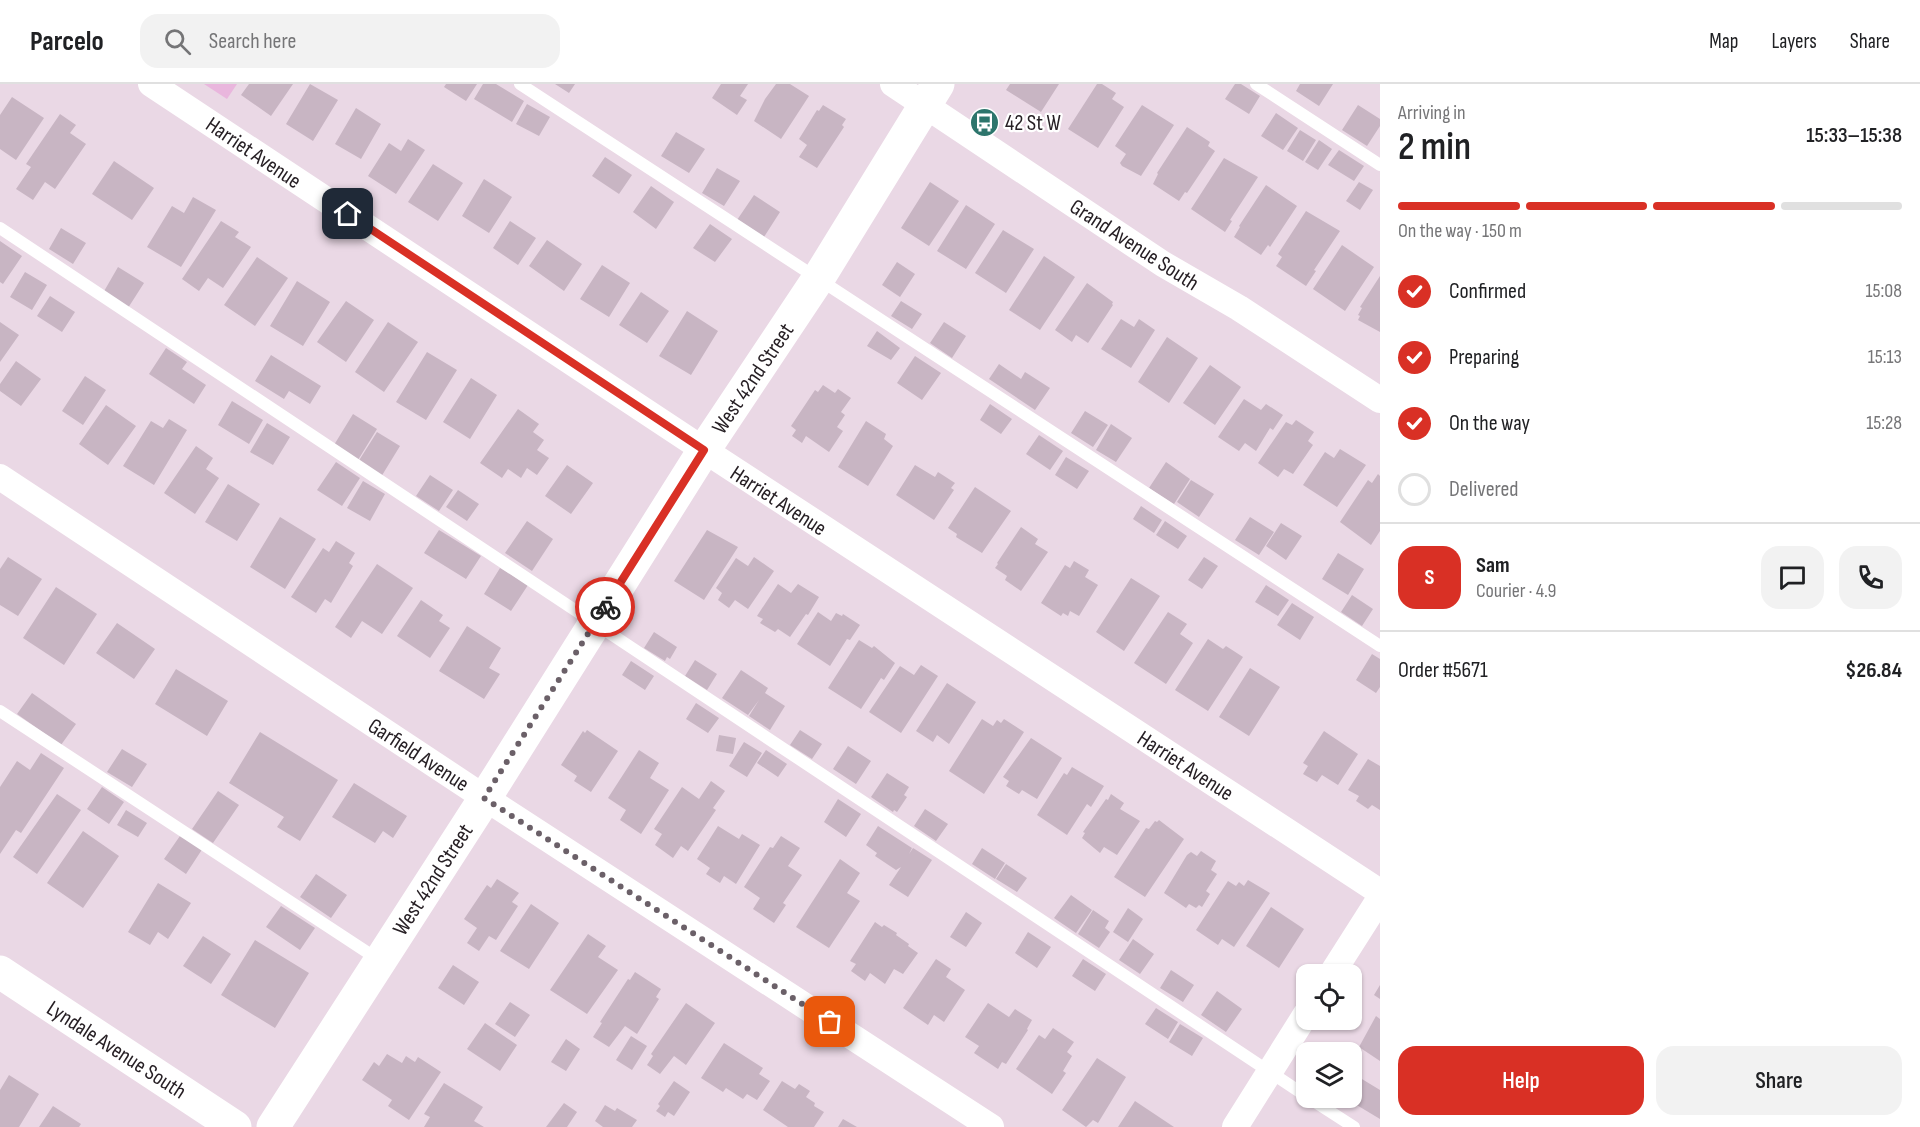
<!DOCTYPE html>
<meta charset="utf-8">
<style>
body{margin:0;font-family:"Sofia Sans Condensed",sans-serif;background:#f2f2f2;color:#202124;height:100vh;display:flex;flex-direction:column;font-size:22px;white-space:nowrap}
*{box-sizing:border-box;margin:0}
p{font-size:20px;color:#757577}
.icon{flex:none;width:33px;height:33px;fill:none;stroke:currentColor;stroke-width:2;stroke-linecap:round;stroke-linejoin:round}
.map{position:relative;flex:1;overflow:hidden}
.panel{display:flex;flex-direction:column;background:#fff;width:540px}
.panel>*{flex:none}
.controls{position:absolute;left:1296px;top:880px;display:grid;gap:12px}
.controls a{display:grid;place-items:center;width:66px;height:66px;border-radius:12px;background:#fff;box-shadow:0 2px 4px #0004;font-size:30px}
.pin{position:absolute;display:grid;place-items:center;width:51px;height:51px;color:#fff;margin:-26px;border-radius:12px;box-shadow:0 3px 9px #0006}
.courier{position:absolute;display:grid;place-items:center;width:60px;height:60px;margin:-30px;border:4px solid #d93025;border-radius:50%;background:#fff;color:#222;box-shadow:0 2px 8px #0007}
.head em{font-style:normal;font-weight:600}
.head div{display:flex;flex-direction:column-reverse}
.head{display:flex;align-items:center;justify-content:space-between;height:102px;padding:0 18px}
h1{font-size:39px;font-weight:600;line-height:45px}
.bar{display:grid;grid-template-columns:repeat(4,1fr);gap:9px 6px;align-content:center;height:72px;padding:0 18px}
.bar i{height:8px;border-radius:4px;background:#e0e0e0}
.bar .current{background:#d93025}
.bar p{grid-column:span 4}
.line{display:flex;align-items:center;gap:15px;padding:0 18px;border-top:2px solid #e0e0e0}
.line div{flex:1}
.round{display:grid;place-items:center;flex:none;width:63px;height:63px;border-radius:18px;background:#f2f2f2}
ol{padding:0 18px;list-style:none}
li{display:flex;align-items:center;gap:18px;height:66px}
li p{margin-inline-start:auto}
li .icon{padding:6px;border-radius:50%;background:#d93025;color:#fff;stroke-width:4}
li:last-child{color:#757577}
li i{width:33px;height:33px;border:3px solid #e0e0e0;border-radius:50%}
.action{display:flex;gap:12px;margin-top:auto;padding:12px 18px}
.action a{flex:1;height:69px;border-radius:18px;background:#d93025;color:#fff;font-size:24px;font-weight:600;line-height:69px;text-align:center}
.action a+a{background:#f2f2f2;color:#202124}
header{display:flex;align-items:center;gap:36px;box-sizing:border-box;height:84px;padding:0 30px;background:#fff;border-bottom:2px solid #e0e0e0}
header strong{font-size:28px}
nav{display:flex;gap:33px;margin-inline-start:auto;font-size:21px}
.search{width:420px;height:54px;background:#f2f2f2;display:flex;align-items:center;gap:15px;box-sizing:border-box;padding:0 21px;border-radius:18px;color:#757577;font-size:22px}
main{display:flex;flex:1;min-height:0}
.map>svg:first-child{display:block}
.green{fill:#e9b6dd}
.building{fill:#c8b5c3}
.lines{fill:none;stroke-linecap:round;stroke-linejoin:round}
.lane{stroke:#fff;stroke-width:12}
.street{stroke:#fff;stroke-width:26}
.secondary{stroke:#fff;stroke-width:33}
.done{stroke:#6b6068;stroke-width:6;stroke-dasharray:0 10.8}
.route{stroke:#d93025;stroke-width:8}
.labels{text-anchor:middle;stroke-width:4.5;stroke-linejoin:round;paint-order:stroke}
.poi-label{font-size:22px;fill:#272025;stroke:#fff;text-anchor:start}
.street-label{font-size:22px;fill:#272025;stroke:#fff}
</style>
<header>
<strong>Parcelo</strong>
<div class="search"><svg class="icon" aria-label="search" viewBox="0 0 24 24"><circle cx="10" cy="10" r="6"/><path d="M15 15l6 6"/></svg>Search here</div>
<nav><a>Map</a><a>Layers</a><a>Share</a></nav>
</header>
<main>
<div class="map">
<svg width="1380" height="1043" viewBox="0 0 1380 1043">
<rect width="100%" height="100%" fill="#ead8e5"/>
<path class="green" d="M204,0h33l-10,15z"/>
<path class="building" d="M249,0h44l-22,32 -30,-21z
M310,0l28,16 -25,41 -27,-17z
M446,0h31l-11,17 -22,-14z
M483,0h13l28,17 -12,21 -38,-23z
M555,0h20l-6,9z
M721,0h27l-8,12 7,4 -10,15 -25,-17z
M776,0h14l19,12 -28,43 -27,-18 11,-22z
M1010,0h49l-18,28 -35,-22z
M1097,0h5l14,9 -4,6 12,8 -26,41 -30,-19z
M1235,0h6l19,12 -11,18 -24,-15z
M1300,0h33l-14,22 -23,-15z
M12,13l32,21 -28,42 -16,-11v-34z
M527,20l23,13 -11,19 -23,-12z
M823,21l23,14 -4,6 2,2 -27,41 -18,-11 8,-12 -8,-6 18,-29 2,1z
M1142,21l32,20 -33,51 -19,-10 -2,-3 6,-9 -11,-8z
M1358,21l22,14v7l-13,20 -25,-16z
M356,24l25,16 -20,35 -26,-15z
M1276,29l22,15 -15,22 -22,-14z
M60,30l16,11 -6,8 16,11 -31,45 -10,-7 -12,18 -17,-11 15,-22 -5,-3z
M1187,43l23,15 -2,4 7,5 -28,42 -2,-1 -6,9 -26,-17 5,-10 -1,-1z
M1300,46l16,10 -13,21 -16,-10z
M676,48l29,17 -16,24 -28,-17z
M408,55l17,11 -29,44 -28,-18 21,-33 12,8z
M1319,56l13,9 -14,21 -13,-8z
M1339,66l25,16 -10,15 -26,-16z
M605,73l27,18 -13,19 -27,-18z
M1224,74l34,19 -28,43 2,1 -7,11 -34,-23z
M114,77l40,27 -22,32 -40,-26z
M433,80l30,19 -25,38 -30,-19z
M717,84l23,13 -16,25 -22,-13z
M484,95l28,18 -23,36 -27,-17z
M930,98l29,19 -30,45 -28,-18z
M1359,98l14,8 -13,20 -14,-9z
M1266,101l31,21 -27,41 -2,-2 -7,10 -27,-18 6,-10 -1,-1z
M651,102l23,16 -18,27 -23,-17z
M754,111l26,17 -16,25 -27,-17z
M193,113l23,13 -35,57 -34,-20 25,-41 12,7z
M966,121l29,19 -29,45 -29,-18z
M1306,127l34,20 -26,39 2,1 -10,15 -30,-20 6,-9 -4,-3z
M221,137l18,11 -4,5 16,10 -28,41 -15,-10 -9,13 -17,-12z
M510,137l26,17 -18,27 -25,-17z
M710,140l22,15 -17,23 -22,-14z
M61,144l25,15 -13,21 -24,-15z
M1003,146l31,19 -28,44 -31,-20z
M547,156l35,24 -18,27 -35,-25z
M0,157l22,15 -19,28 -3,-2z
M1342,161l32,22 -29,44 -32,-22z
M1044,172l31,21 -35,53 -31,-20z
M257,173l31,21 -33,48 -31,-21z
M897,178l18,12 -15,23 -18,-12z
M602,181l28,18 -21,34 -29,-18z
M118,183l26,16 -16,25 -25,-15z
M25,188l22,13 -15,25 -22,-13z
M1380,192v56l-22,-12 2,-4 -2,-1 4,-7 -2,-1z
M297,197l33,21 -27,44 -33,-20z
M1087,199l26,19 -1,2 1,1 -25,38 -12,-8 -4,7 -17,-12z
M641,208l28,19 -22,32 -28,-18z
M50,212l25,16 -13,20 -25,-16z
M346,217l28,19 -28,42 -29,-20z
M901,217l21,13 -10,15 -21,-13z
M687,227l31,20 -27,44 -32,-19z
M1121,235l13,8 5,-8 16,11 -24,38 -30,-19z
M0,238l19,13 -19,27z
M388,238l30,20 -34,50 -29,-20z
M944,238l22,14 -14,22 -22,-15z
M877,247l23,17 -9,12 -24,-14z
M1167,253l31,21 -29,45 -31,-21z
M166,264l21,14 -5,7 24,16 -12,19 -45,-30z
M427,268l30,18 -31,50 -30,-18z
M271,271l50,31 -11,18 -21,-13 -5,8 -29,-18z
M915,272l26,17 -19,27 -25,-17z
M16,277l25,18 -20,27 -21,-15v-7z
M999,280l22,15 4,-7 25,16 -15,22 -46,-31z
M1210,281l31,22 -26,38 -32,-22z
M85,292l21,14 -23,35 -21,-14z
M471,294l26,17 -27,44 -27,-17z
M823,301l12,8 3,-4 13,9 -10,14 4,3 -8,12 6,4 -14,21 -23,-16 -4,7 -10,-7 4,-6 -5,-4 24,-36 3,2z
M1244,315l17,11 5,-6 17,11 -10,15 -3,-2 -14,23 -11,-8 -6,8 -21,-14z
M232,317l31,19 -14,24 -31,-19z
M990,320l22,15 -11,15 -21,-14z
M106,321l30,21 -28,39 -29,-21z
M518,325l21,15 -6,8 11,8 -7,10 12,8 -12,17 -10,-7 -6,10 -13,-9 -6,9 -22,-15z
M1085,327l23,14 -15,22 -22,-14z
M353,330l24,15 -19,31 -24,-15z
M169,335l18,11 -33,55 -31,-19 28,-45 12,7z
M1296,336l18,12 -6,9 5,4 -20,29 -9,-5 -6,8 -20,-14 28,-41 6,3z
M866,337l20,13 -2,5 9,7 -25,40 -30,-19z
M267,339l23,14 -17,28 -23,-13z
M1111,340l21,14 -16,24 -20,-12z
M377,348l23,14 -19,31 -23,-15z
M1039,351l24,16 -13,19 -24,-16z
M196,362l17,12 -7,11 13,9 -24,36 -31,-21z
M1340,365l26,16 -29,42 -34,-22 22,-33 9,6z
M1066,373l23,14 -12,18 -22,-14z
M336,378l24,16 -18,28 -25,-16z
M1166,378l24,17 -16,25 -25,-16z
M567,381l26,18 -22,31 -26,-18z
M915,381l20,12 3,-5 17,11 -4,5 3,2 -20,30 -38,-25z
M1378,390l2,2v55l-9,14 -31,-23 28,-42 4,3z
M430,391l23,15 -14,21 -23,-15z
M1191,396l23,14 -15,23 -22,-15z
M363,397l22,13 -15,27 -23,-13z
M228,400l32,20 -23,37 -32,-19z
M975,403l36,24 -29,42 -26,-16 1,-3 -9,-6z
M458,406l21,14 -12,17 -21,-14z
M1141,422l21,14 -8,13 -21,-14z
M280,433l36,22 -31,50 -35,-22z
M1250,433l24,15 -15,23 -24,-15z
M527,437l26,18 -21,32 -27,-18z
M1165,437l22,15 -9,13 -22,-14z
M1281,439l21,13 -16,24 -20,-14z
M1021,443l17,12 -3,5 13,8 -27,39 -16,-11 2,-4 -12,-8 3,-4 -1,-1z
M439,446l42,26 -15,23 -42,-26z
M707,446l31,17 -34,53 -30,-19z
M336,457l19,12 -6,10 4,3 -22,37 -6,-4 -9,14 -25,-16 32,-49 6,4z
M1338,469l26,16 -16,26 -26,-16z
M8,473l34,22 -24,37 -18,-11v-36z
M754,473l20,14 -26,38 -13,-9 -6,8 -11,-8 4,-7 -6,-5 20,-30 12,8z
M1204,473l14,9 -16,23 -14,-9z
M1074,477l15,9 -4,7 13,8 -19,31 -9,-5 -2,5 -5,-3 -2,3 -20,-13 24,-38 5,3z
M377,480l36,24 -31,46 -20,-13 -11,17 -16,-11z
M500,484l28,17 -17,26 -27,-17z
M1131,494l29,18 -36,55 -28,-19z
M778,500l13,9 7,-9 21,13 -11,18 -2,-1 -16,23 -12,-8 -3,3 -15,-9 3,-4 -6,-3z
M1266,501l23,15 -11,16 -23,-14z
M56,503l41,27 -33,51 -41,-27z
M1352,511l21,14 -11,17 -21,-14z
M421,516l22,15 -4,6 11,7 -20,30 -33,-22z
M1292,519l22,14 -14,23 -23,-15z
M818,528l13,9 5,-8 6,3 1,-2 17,11 -10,15 -3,-1 -17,27 -33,-22z
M1168,528l19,12 -7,10 13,9 -27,41 -32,-21z
M117,539l38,26 -21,30 -38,-26z
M467,542l34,22 -12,20 11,6 -16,25 -45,-28z
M654,548l23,15 -7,12 -3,-2 -2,4 -21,-13z
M1208,555l15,10 3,-3 17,11 -35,54 -33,-21z
M859,556l13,8 2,-2 21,17 -11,17 -3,-2 -20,31 -33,-21z
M1372,570l8,5v28l-4,6 -20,-13z
M695,576l22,14 -10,16 -22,-14z
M631,577l23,15 -9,14 -23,-15z
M921,581l17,11 -37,57 -32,-21 31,-46 14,9z
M1250,584l30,19 -31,49 -30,-19z
M176,585l52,32 -21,35 -52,-32z
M741,586l27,18 -3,5 20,13 -15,24 -21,-14 10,-16 -11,15 -26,-17z
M947,599l29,19 -27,42 -12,-9 -4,7 -17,-11z
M32,609l44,31 -15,21 -44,-31z
M696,619l23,15 -11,15 -22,-14z
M982,635l11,7 4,-6 4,3 3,-4 20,13 -40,62 -35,-23z
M587,646l31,21 -27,41 -17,-11 3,-5 -16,-11 22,-34 2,2z
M800,646l22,14 -10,15 -22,-14z
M1324,647l34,23 -20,31 -16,-10 -5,7 -14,-8 5,-8 -5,-3z
M260,648l78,48 -38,61 -23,-14 7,-10 -55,-34z
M719,651l17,3 -3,16 -17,-3z
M1031,654l31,20 -25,41 -15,-9 -3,4 -13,-8 3,-5 -6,-4z
M744,658l18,11 -15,24 -18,-11z
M848,662l23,15 -15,23 -23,-15z
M122,665l25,15 -15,23 -25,-15z
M639,666l20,13 -9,15 19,12 -28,44 -21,-14 6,-10 -18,-12z
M766,666l21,14 -9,13 -21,-14z
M41,669l23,15 -43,65 -5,-3 -16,24v-67l17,-26 13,9z
M1368,675l12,7v44l-8,-5 -4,4 -12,-8 3,-5 -11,-6z
M1072,683l32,19 -13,21 -4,-3 -20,31 -30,-20 27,-42 3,2z
M887,689l22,14 -5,8 3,2 -10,15 -3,-2 -1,2 -22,-15z
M711,697l14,10 -12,17 3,2 -28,41 -7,-5 -8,12 -18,-13 7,-11 -8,-5 28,-42 17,12z
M354,699l53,33 -14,22 -10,-7 -8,12 -43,-26z
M102,703l22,15 -15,22 -22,-15z
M218,707l21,14 -26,38 -21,-14z
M57,710l24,16 -44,64 -24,-17z
M1111,710l13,9 -4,6 20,12 -23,34 -13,-8 -4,6 -18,-15 3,-5 -2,-1 23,-33 2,1z
M838,715l23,15 -15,23 -22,-15z
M925,725l23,15 -12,17 -22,-15z
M126,726l21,13 -9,14 -21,-12z
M1159,736l25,19 -39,58 -31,-20 32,-49 3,1 6,-8 2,1z
M718,742l21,13 3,-5 18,11 -24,39 -12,-8 -4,7 -14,-9 4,-6 -13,-9z
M878,742l34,22 -3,6 4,-6 19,12 -24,37 -19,-12 12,-18 -5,3 -21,-14 2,-3 -11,-8z
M83,747l36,25 -36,52 -36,-25z
M182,749l21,15 -17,26 -22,-15z
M781,752l19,12 -12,18 14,9 -19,28 3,2 -12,18 -21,-14 7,-11 -16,-11 26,-40 3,1z
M982,764l23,15 -10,16 -23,-15z
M1201,767l15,10 -5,9 6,4 -11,17 4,3 -8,13 -3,-2 -3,3 -7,-4 -3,4 -22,-15 23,-38 4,-3 6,4z
M840,775l20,14 -13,20 13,8 -31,47 -33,-21z
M1006,780l21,14 -10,14 -21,-13z
M316,790l31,21 -16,23 -31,-21z
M497,795l22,14 -7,9 6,4 -22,34 -7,-4 -10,15 -12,-8 10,-15 -13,-9 23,-34 4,3z
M1248,796l22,13 -36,54 -12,-8 -4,6 -22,-15 32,-49 8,5 3,-4 5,4z
M158,799l33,20 -23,36 -10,-7 -8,13 -22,-13z
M1071,811l21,15 -16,23 -22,-15z
M531,820l28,19 -30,46 -29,-18z
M281,822l34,22 -15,22 -34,-23z
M1271,823l33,22 -25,39 -33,-22z
M1128,824l15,11 -15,23 -15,-10z
M1093,826l16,11 -4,7 5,4 -11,16 -21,-14z
M966,828l16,11 -16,24 -16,-10z
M875,838l7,5 2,-2 13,8 -1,2 13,9 -1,2 10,7 -15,21 -9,-5 -9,15 -15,-11 -5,8 -14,-10 5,-7 -6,-3z
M1028,848l23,15 -14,21 -22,-15z
M588,850l18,12 -8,11 20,13 -31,44 -37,-24z
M203,852l28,18 -20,30 -28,-18z
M1133,855l21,15 -14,20 -21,-14z
M255,856l54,33 -34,55 -54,-33z
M936,875l15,10 -5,8 19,13 -21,32 -10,-7 -6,10 -25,-17z
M1083,875l23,15 -11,17 -23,-15z
M453,881l26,17 -15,23 -26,-17z
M1171,886l23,15 -11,17 -23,-14z
M635,888l26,17 -5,8 3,2 -22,35 -12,-8 -16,21 -16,-10 9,-14 -2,-1 28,-43 2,1z
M1380,901v14l-6,-4z
M1217,907l25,18 -16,23 -25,-17z
M510,918l20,13 -15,22 -20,-13z
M686,919l29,20 -29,42 -12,-9 -14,18 -13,-9 6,-9 -2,-2z
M988,919l21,14 6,-8 17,11 -5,9 1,1 -22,34 -4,-2 -4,7 -24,-16 5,-7 -14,-9z
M1156,924l22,14 -10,17 -23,-15z
M1376,932l4,3v42l-21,-14z
M485,939l32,22 -17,26 -33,-22z
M1180,940l23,14 -11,18 -23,-14z
M1053,944l21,14 -7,10 5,4 -9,15 3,2 -14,21 -36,-25 23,-34 6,4z
M631,952l16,10 -15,24 -16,-10z
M566,955l14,10 -14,22 -15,-9z
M724,959l39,25 -4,6 11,7 -13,19 -10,-6 -4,5 -17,-11 -3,4 -22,-14z
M387,970l15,9 4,-7 9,6 3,-5 23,15 -32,48 -21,-14 4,-6 -30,-20 12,-18 5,4z
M1097,974l29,19 -28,46 -5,-3 -7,7 -24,-17z
M1352,989l28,17v29l-35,-21h7z
M9,991l30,19 -20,33h-19v-37z
M674,997l16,11 -16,24 -6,-4 -3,5 -9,-6 4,-5 -2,-2z
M782,997l13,8 4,-5 11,7 -4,6 9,6 -1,3 10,6 -10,15h-26l-25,-17z
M444,999l39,24 -9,14 10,6h-60l6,-10 -6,-3z
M1135,1017l39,26h-56z
M564,1019l13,9 -10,15h-21z
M605,1021l10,6 2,-3 20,12 -5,7h-29l-8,-6z
M53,1022l28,18 -2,3h-40z
M843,1035l14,8h-19z"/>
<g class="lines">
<path class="lane" d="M520,0l860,562
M1256,0l124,81
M0,144l1306,868
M0,627l379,249
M1309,1014l45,29"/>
<path class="street" d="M151,0l553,366 676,442
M893,0l270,180 76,44 141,92
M0,393l485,321 506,329
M1331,891l49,-77
M1235,1043l71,-113"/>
<path class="secondary" d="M0,888l235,155
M273,1043l212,-329 219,-348 114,-171 120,-195"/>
</g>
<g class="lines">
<path class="done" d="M605,523l-121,191 346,224"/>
<path class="route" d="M348,130l356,236 -99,157"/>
</g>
<defs>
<symbol id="bus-disc" viewBox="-11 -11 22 22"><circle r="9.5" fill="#2d756c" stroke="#fff"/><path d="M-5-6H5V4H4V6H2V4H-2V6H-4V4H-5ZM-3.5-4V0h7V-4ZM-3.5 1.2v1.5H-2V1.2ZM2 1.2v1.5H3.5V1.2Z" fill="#fff"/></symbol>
</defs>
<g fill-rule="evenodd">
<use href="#bus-disc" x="968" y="22" width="33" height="33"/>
</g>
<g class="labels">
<g class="poi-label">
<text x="1005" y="46">42 St W</text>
</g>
<g class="street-label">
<text transform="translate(254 68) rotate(34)" y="8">Harriet Avenue</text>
<text transform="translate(1135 160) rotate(33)" y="8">Grand Avenue South</text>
<text transform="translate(752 294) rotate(-56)" y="8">West 42nd Street</text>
<text transform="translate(779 416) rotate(33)" y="8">Harriet Avenue</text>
<text transform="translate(419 670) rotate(33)" y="8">Garfield Avenue</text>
<text transform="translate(1186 681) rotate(33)" y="8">Harriet Avenue</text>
<text transform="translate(432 795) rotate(-57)" y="8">West 42nd Street</text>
<text transform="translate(117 965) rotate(33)" y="8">Lyndale Avenue South</text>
</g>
</g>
</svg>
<div class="controls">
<a><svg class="icon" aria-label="locate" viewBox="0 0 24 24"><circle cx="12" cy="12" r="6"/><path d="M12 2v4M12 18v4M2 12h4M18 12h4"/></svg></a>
<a><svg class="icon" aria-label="layers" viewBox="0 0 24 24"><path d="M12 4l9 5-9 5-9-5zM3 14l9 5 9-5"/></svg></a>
</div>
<div class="pin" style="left:830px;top:938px;background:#ea580c"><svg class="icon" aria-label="bag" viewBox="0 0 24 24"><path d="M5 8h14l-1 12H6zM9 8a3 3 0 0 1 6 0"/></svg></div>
<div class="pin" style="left:348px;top:130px;background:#1f2937"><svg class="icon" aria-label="home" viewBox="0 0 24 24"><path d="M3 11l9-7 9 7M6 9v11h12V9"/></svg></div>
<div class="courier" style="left:605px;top:523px"><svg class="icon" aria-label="bike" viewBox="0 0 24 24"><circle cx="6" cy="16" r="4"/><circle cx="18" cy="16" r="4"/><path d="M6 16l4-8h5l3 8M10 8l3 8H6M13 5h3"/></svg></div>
</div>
<section class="panel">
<div class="head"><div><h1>2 min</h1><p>Arriving in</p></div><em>15:33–15:38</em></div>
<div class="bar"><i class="current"></i><i class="current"></i><i class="current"></i><i></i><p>On the way · 150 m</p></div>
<ol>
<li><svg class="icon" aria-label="check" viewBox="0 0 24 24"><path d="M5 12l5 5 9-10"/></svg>Confirmed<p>15:08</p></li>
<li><svg class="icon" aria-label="check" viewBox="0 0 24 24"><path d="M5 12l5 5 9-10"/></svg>Preparing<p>15:13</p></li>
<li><svg class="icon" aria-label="check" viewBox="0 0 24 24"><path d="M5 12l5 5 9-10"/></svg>On the way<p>15:28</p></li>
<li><i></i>Delivered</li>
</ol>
<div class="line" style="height:108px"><b class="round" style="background:#d93025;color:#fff">S</b><div><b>Sam</b><p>Courier · 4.9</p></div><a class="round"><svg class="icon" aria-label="chat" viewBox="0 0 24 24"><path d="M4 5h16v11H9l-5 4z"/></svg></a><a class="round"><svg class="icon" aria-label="phone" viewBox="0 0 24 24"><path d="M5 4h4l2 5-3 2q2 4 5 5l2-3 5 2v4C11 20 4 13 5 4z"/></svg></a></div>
<div class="line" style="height:78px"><div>Order #5671</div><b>$26.84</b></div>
<div class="action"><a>Help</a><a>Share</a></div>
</section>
</main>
